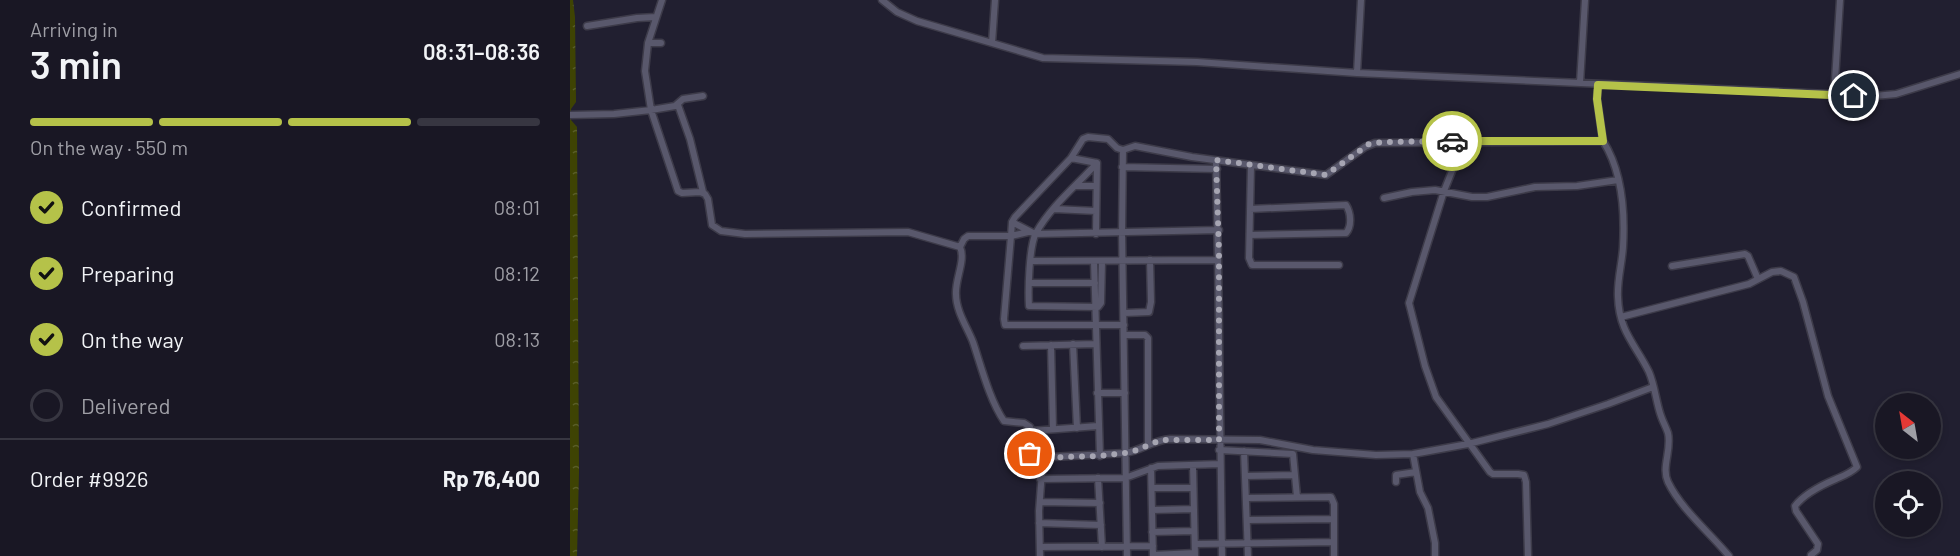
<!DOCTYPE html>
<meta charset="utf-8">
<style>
body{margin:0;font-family:Barlow,sans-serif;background:#262431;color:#f1f3f6;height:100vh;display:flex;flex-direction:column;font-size:22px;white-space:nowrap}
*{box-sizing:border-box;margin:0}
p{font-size:20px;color:#9f9fa6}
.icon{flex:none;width:33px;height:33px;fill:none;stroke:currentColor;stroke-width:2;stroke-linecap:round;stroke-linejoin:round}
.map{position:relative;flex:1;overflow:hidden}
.panel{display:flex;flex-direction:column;background:#191724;width:570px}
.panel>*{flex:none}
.needle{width:39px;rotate:329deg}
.buttons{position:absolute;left:1305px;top:393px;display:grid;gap:12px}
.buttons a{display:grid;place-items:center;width:66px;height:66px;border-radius:50%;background:#191724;box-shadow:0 3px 9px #0003,0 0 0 2px #373641;font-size:30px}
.pin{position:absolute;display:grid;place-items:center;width:51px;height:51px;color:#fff;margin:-26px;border:3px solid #fff;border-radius:50%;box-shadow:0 2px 6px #0007}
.courier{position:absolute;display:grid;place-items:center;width:60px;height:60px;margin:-30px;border:4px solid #b5c249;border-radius:50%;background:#fff;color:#222;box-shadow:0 2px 8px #0007}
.overview em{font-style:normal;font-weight:600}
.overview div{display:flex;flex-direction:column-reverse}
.overview{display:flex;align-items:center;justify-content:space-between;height:102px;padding:0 30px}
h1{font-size:39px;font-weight:600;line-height:45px}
.bar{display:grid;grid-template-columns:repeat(4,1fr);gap:9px 6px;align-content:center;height:72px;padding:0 30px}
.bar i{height:8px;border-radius:4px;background:#373641}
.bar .active{background:#b5c249}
.bar p{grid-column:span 4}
.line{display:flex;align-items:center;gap:15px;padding:0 30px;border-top:2px solid #373641}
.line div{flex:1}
ol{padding:0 30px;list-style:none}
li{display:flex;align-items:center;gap:18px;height:66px}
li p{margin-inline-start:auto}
li .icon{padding:6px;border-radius:50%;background:#b5c249;color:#111;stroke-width:4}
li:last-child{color:#9f9fa6}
li i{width:33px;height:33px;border:3px solid #373641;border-radius:50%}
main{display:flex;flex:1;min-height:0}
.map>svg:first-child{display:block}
.water{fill:url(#water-ripples)}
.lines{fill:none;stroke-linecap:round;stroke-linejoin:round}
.minor-casing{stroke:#3d3b49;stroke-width:9}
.minor{stroke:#59586c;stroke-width:6}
.done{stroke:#a6a5b2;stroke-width:6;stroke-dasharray:0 10.8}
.route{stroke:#b5c249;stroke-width:8}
</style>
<main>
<section class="panel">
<div class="overview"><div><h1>3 min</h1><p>Arriving in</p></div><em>08:31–08:36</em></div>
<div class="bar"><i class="active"></i><i class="active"></i><i class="active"></i><i></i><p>On the way · 550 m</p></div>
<ol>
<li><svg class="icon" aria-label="check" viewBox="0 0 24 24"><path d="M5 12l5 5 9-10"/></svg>Confirmed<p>08:01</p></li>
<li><svg class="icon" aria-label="check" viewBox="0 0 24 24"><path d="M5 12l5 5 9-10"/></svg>Preparing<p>08:12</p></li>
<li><svg class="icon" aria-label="check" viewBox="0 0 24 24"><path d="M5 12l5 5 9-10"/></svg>On the way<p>08:13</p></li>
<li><i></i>Delivered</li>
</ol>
<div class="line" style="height:78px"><div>Order #9926</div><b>Rp 76,400</b></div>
</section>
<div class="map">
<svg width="1390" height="556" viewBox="0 0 1390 556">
<defs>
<pattern id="water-ripples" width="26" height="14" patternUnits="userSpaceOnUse" patternTransform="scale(1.5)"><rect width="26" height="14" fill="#3e4303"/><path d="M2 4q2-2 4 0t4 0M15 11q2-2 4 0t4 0" fill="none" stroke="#5a5e28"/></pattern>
</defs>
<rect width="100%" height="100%" fill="#211f30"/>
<path class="water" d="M0,0h3l2,17 1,85 -5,7v11l6,7 2,345 -2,84h-7z"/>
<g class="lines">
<defs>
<path id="minor" d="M92,0l-14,43 -3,28 6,39 27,81 4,2 18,-1 5,2 3,5 4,26 9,6 24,3 163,-2 52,15c6,13 -5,32 -4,47 0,17 11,33 17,48 8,24 17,59 31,79l20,2 6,4c4,10 -3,22 3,31l92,-5c16,-2 28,-13 45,-14l90,1 53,10 63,5 37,-1 55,-10 80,-20 60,-20 45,-17
M312,0l15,12 20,9 126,37 154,4 160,11 4,-73
M17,26l50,-8 19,-1
M78,43h13
M422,43l3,-43
M787,73l517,23 22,-2 64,-20
M1010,83l5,-83
M1028,85l-1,14 6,42
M1264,96l6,-96
M108,105l12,34 13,53
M0,115l44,-1 37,-4 24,-4 8,-7 20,-3
M894,141l-20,50 -35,112 16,63 11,31 54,75 3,2h25l6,1 2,7 2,74
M553,150l-1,82 5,324
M501,158l26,5 -1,71
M527,163c-20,22 -46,43 -61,70 -7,13 -8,58 -7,73l69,1 3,-4 1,-41
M681,166l-2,92 3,7h87
M552,167l95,2
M506,186h20
M814,198l28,-6 23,-2 37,7h15l48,-10 42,-1 41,-6
M484,209l42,2
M442,222l23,12 184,-4
M458,232l-17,4 -7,83 1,6h119
M680,235l96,-2c6,-7 5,-20 0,-28l-96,4
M390,247l4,-8 4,-3h43l1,-14 3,-5 56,-59 12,-19 5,-2 20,2 9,9 6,2 12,-4 57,11 134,18 39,-28 10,-4 228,-2c19,30 22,72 20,106 -1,17 -6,33 -5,50 1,35 18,48 31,75 6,14 7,30 12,44 2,6 5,11 7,17 4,17 -7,34 0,49 13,27 42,51 61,74
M648,260l4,296
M461,261l187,-1 -2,-99
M524,262l6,194
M1102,266l73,-12 3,2 10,23
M460,283h65
M554,313l25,-1 2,-10 -1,-42
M1051,317l128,-33 23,-12 9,-1 13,6 9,25 25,94 29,71c-6,6 -14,9 -21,12 -14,6 -32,15 -41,27l1,5 22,33 -1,6 -6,5
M554,335h21l3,3v106
M503,344l4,84
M481,345l2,84
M453,346l72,-2
M527,393h28
M461,431l67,-5
M649,450l74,4 4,43
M674,451l4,105
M843,454l7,38 8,16 7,35v13
M623,465l2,91
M581,468l2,88
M675,476l50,-1
M528,478l4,69
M470,479l85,-1 33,-12 62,-2
M826,482v-7l20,-3
M582,488h41
M676,498l85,-1 3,7v52
M470,502l60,1
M582,510l42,-1
M677,520l87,-1
M469,523l62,2
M582,532l42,-1
M625,544l139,-2
M470,547l113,-1
M583,555l42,-2
M470,556l-1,-45 4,-53"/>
</defs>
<use href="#minor" class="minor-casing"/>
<use href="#minor" class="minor"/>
</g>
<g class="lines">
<path class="done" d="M460,454l3,4 67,-2 32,-4 29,-12h58v-189l-3,-91 110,15 43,-31 13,-2 70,-1"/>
<path class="route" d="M882,141h151l-6,-42 1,-14 256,11"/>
</g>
</svg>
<div class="buttons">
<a><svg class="needle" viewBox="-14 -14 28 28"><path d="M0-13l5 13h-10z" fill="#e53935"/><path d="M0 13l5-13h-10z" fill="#9f9fa6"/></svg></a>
<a><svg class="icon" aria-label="locate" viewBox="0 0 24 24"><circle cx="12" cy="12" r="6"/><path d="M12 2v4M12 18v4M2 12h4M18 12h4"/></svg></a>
</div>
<div class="pin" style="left:460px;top:454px;background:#ea580c"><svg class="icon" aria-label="bag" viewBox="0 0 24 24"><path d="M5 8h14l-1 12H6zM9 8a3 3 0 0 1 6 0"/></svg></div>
<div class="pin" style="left:1284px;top:96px;background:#1f2937"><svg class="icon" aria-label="home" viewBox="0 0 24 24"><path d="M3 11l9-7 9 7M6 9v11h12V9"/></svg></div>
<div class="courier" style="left:882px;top:141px"><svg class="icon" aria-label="car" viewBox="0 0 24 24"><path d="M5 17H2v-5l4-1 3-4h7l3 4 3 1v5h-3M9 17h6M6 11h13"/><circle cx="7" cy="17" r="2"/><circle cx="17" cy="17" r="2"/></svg></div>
</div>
</main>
